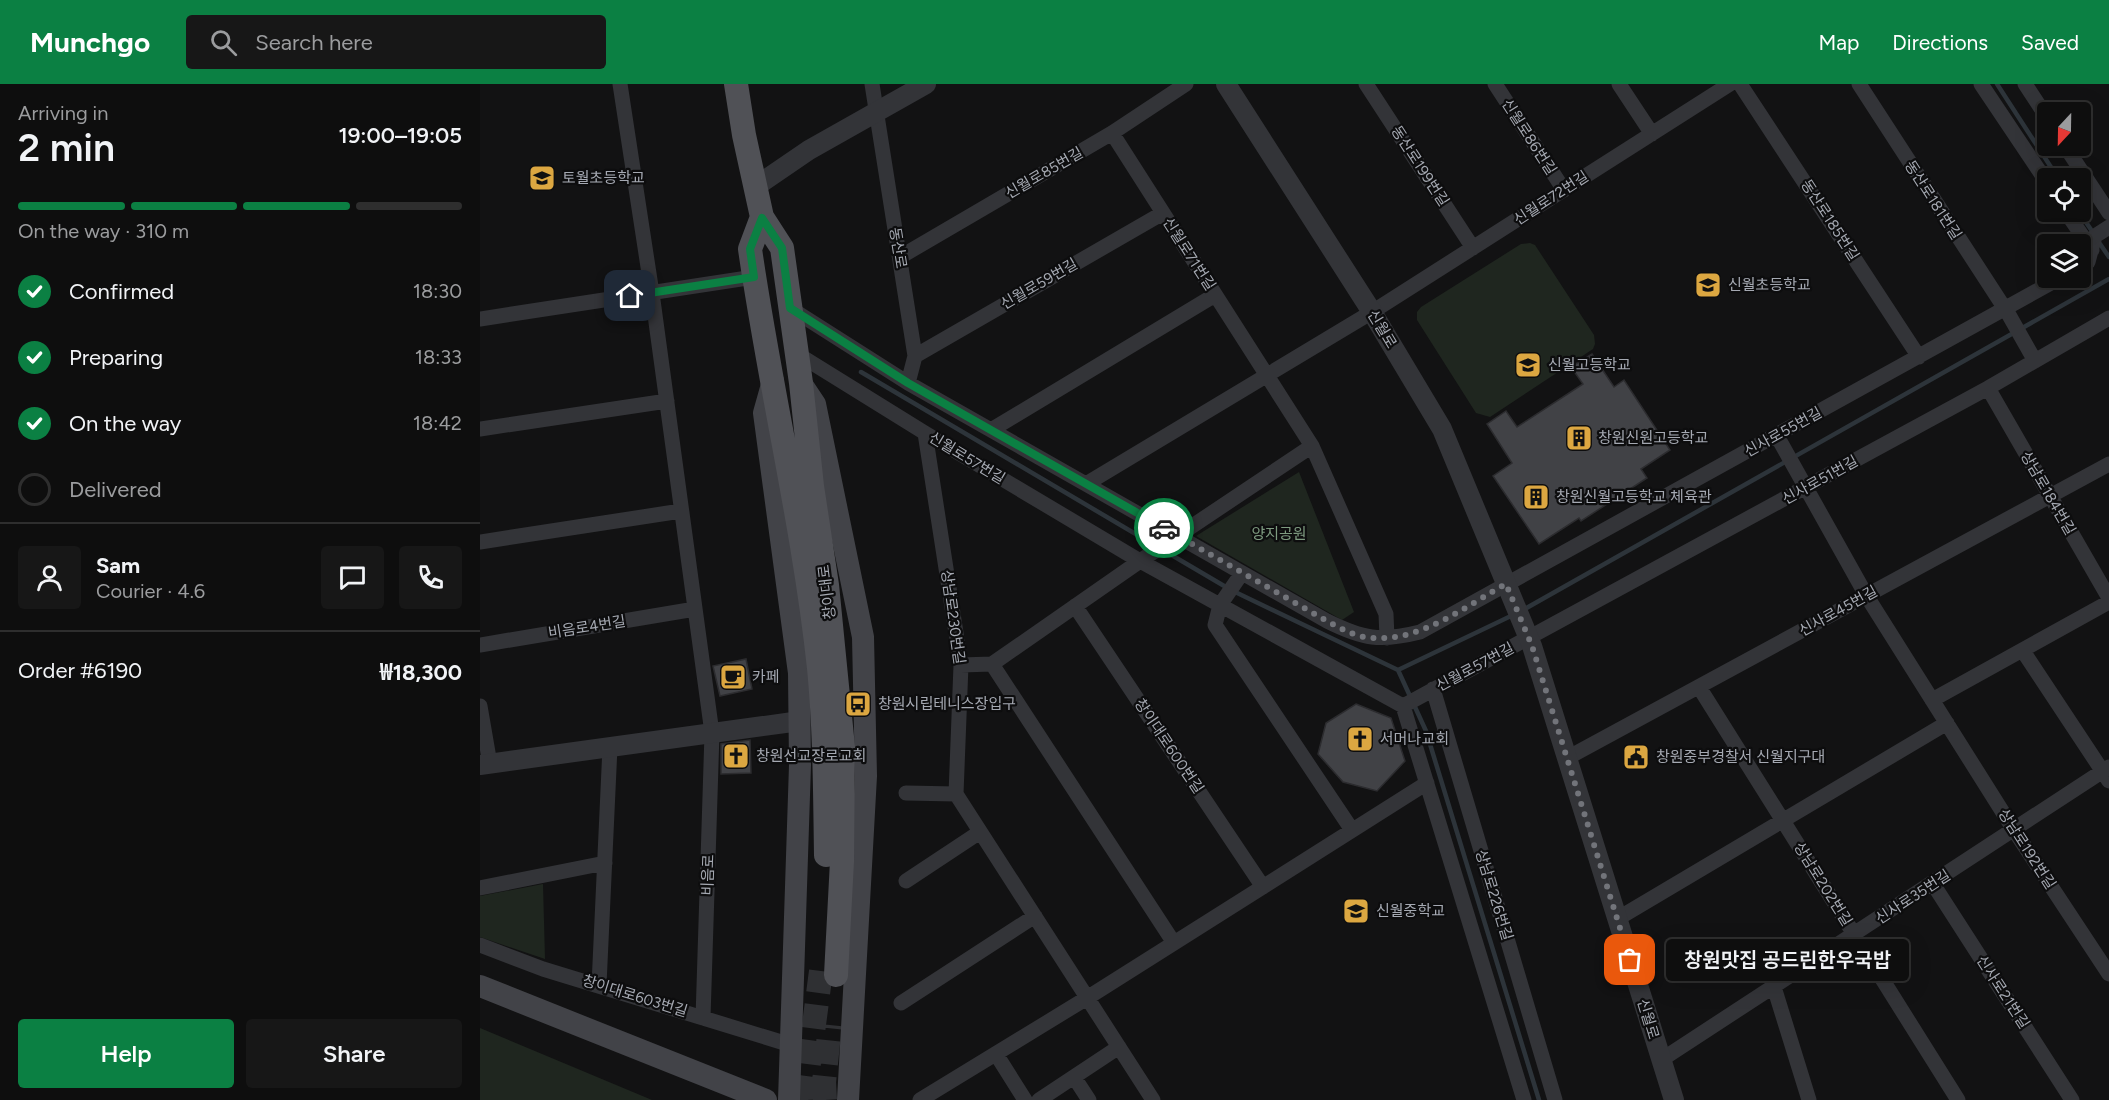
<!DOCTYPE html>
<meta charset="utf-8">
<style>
body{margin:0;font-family:Figtree,"Noto Sans KR",sans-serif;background:#171717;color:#f1f3f6;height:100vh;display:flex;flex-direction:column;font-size:22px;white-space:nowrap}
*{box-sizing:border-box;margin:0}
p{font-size:20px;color:#9b9c9e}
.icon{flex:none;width:33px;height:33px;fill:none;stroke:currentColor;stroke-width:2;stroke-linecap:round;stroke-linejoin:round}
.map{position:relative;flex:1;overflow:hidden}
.drawer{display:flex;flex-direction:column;background:#0e0e0e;width:480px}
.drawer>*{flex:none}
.needle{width:39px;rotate:202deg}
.controls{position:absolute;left:1557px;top:18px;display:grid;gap:12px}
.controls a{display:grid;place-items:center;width:54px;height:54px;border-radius:6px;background:#0e0e0e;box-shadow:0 6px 24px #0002,0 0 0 2px #2e2e2e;font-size:30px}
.pin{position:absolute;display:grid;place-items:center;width:51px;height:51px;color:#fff;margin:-26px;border-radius:12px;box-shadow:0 3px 9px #0006}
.courier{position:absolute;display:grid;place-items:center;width:60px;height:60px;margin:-30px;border:4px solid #0b8043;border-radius:50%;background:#fff;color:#222;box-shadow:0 2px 8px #0007}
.bubble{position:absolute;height:42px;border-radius:6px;background:#0e0e0e;box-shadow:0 6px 24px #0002,0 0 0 2px #2e2e2e;font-size:20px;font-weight:600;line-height:42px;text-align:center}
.overview em{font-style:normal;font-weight:600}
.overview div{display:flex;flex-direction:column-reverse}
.overview{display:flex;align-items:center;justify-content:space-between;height:102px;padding:0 18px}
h1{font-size:39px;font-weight:600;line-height:45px}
.bar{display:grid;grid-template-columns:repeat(4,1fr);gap:9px 6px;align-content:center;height:72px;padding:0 18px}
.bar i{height:8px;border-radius:4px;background:#2e2e2e}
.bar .active{background:#0b8043}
.bar p{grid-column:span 4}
.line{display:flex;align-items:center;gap:15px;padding:0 18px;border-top:2px solid #2e2e2e}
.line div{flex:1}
.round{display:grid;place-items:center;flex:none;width:63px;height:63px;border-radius:6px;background:#171717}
ol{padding:0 18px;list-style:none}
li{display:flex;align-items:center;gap:18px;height:66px}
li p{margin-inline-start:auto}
li .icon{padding:6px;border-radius:50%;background:#0b8043;color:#fff;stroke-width:4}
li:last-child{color:#9b9c9e}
li i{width:33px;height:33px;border:3px solid #2e2e2e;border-radius:50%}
.button{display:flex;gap:12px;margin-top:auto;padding:12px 18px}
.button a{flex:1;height:69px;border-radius:6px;background:#0b8043;color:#fff;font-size:24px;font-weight:600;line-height:69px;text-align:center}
.button a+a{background:#171717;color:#f1f3f6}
header{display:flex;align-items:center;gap:36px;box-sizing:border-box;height:84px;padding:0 30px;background:#0b8043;color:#fff}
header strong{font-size:28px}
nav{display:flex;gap:33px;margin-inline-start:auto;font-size:21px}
.search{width:420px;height:54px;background:#171717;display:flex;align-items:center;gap:15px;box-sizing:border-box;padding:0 21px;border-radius:6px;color:#9b9c9e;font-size:22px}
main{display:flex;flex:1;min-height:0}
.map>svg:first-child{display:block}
.green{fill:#1f261f}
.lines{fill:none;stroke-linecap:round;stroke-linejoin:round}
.stream{stroke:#2d343a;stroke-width:4.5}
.building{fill:#414246;stroke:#2c2c2f;stroke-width:1.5}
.primary-tunnel{stroke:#2f3033;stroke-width:24;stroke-dasharray:24 12;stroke-linecap:butt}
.minor{stroke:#333438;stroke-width:15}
.tertiary{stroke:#333438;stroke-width:20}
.secondary{stroke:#424348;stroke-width:22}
.primary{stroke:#505156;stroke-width:24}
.done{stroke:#72747a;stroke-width:6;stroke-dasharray:0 10.8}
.route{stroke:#0b8043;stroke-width:8}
.labels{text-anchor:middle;stroke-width:4.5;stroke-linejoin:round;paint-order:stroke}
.street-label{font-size:15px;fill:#a5a9b2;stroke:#0d0d0e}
.poi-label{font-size:15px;fill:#a5a9b2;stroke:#0d0d0e;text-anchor:start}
.park-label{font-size:15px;fill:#7e9b80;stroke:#0d0d0e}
</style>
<header>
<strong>Munchgo</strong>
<div class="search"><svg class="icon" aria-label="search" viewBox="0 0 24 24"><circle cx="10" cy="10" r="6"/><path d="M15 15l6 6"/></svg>Search here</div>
<nav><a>Map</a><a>Directions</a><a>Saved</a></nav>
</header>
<main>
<section class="drawer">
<div class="overview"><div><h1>2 min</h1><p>Arriving in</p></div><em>19:00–19:05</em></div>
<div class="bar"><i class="active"></i><i class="active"></i><i class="active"></i><i></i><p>On the way · 310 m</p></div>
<ol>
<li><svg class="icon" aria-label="check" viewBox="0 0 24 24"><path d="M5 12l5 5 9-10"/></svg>Confirmed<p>18:30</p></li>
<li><svg class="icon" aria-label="check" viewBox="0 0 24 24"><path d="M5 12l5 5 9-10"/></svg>Preparing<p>18:33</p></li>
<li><svg class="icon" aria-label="check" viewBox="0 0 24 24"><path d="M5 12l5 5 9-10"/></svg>On the way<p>18:42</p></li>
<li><i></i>Delivered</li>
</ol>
<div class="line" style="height:108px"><a class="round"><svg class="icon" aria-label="person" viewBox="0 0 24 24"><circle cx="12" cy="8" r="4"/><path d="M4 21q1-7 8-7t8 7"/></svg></a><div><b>Sam</b><p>Courier · 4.6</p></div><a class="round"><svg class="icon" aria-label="chat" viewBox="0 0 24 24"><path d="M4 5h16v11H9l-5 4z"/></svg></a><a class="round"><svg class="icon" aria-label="phone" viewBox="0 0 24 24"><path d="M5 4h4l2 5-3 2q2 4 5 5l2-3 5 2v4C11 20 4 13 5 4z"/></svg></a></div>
<div class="line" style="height:78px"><div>Order #6190</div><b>₩18,300</b></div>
<div class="button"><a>Help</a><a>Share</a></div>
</section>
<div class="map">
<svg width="1629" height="1016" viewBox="0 0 1629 1016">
<rect width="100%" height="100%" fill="#121213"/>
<path class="green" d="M1050,159l5,2 59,90 1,9 -2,5 -103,68 -14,-4 -59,-93v-8l4,-5 100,-63z
M819,388l55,140 -12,8 -146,-84z
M63,800l2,75 -65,-22v-41z
M0,944l172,72h-172z"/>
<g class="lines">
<path class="stream" d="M1517,0l61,94
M1599,128l15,22
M1618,157l11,16
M381,288l295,174
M683,466l68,40 167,80 115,-55
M1043,526l586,-331
M918,586l28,61 113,369"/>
</g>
<path class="building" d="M1112,270l22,33 10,-7 46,70 -29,19 6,9 -66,43 -2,-3 -40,26 -46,-68 19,-13 -25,-39 19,-13 11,16 66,-43 -12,-17z
M266,575l6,30 -32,7 -7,-30z
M876,620l35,14 14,43 -28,30 -34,-9 -25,-28 8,-31z
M270,656l1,33 -30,1v-30z"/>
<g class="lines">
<path class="primary-tunnel" d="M327,1016l-1,-14 15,-115
M345,1016l-1,-18 6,-57"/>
<path class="minor" d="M140,0l32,209 60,440 -9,285
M392,0l43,272 -7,27
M886,0l107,164
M1015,0l69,106
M1139,0l33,50
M1260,0l179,273
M1379,0l150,231 26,46
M1501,0l67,100
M1545,0l23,35
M632,49l200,313 74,168 1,24
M1585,62l44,67
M1586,128l26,38
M420,173l212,-124 74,-49
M1600,182l8,-4 7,-26 14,-9
M310,224l118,75 419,238c36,18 53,21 93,11l640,-354
M0,235l274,-42
M316,269l129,80 215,128 263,145 585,-318 121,-70
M435,272l248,-143
M1508,304l121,210
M0,345l187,-28
M511,346l224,-135
M445,349l36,232 -5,129 197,306
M1297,352l89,159 148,235 95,144
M606,400l286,-172 358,-228
M0,458l201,-31
M762,489l-22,32 -5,20 137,205
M595,522l188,281
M0,561l215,-36
M1543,567l86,130
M512,580l182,279
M481,581l31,-1 148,-103 172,-115
M1219,603l259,413
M953,605l122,411
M1452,616l177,-98
M0,622l10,58
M923,622l121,394
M1087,674l542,-294
M426,709l50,1
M426,797l74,-49
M1453,800l139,216
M0,804l125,-25
M1137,835l330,-196
M0,861l63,24 248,76
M119,901l11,-238
M1294,903l35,113
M421,919l134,-87
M516,970l29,46
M1181,976l448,-293
M594,993l15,23
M440,1016l167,-102 340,-215
M559,1016l80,-53"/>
<path class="tertiary" d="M746,0l146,228 70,117 90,217 142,454
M275,103l54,-37 117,-66
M0,681l320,-44"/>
<path class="secondary" d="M293,297l-9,32 35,260 1,92 -11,335
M321,299l14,21 48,233 3,139 -18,324
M0,902l286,114"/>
<path class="primary" d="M256,0l8,51 18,82 20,31 19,135 11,103 15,99 16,162 -1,114 -6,114
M282,133l-12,32c20,140 54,278 69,419 6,62 6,125 7,187"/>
</g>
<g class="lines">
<path class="done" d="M684,444l163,93c15,8 30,17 48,17 46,3 91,-32 131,-54l26,62 98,314"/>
<path class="route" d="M150,212l124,-19 -4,-28 12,-31 20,30 8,60 118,75 256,145"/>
</g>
<defs>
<symbol id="school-square" viewBox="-11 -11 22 22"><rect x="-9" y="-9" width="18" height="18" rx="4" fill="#dca741" stroke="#0d0d0e"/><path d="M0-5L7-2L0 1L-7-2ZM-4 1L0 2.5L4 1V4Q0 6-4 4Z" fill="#111"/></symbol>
<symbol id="building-square" viewBox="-11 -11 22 22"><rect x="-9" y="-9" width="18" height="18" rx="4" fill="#dca741" stroke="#0d0d0e"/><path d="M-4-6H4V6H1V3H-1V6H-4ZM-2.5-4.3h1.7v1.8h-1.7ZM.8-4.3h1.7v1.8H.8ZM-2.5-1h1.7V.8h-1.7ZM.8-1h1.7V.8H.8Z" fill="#111"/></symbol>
<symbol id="cafe-square" viewBox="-11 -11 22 22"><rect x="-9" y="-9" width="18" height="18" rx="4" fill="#dca741" stroke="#0d0d0e"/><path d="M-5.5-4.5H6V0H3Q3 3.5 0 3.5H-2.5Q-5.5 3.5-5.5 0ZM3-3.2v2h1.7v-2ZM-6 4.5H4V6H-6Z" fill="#111"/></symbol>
<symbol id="bus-square" viewBox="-11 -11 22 22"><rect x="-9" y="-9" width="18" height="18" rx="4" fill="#dca741" stroke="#0d0d0e"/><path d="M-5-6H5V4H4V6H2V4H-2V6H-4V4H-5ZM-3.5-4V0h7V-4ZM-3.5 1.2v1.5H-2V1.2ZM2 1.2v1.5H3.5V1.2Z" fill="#111"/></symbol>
<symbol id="church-square" viewBox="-11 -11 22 22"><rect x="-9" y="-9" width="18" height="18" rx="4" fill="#dca741" stroke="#0d0d0e"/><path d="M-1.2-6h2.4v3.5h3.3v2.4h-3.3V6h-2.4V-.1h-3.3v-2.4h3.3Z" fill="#111"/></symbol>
<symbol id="civic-square" viewBox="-11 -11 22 22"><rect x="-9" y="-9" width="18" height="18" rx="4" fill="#dca741" stroke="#0d0d0e"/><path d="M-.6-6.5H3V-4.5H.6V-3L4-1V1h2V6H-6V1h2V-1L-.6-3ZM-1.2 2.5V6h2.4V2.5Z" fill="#111"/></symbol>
</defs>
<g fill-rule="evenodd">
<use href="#school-square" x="47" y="79" width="30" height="30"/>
<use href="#school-square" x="1213" y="186" width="30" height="30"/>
<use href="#school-square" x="1033" y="266" width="30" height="30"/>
<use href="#building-square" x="1084" y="339" width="30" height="30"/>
<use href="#building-square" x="1041" y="398" width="30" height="30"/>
<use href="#cafe-square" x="238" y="578" width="30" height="30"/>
<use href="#bus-square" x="363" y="605" width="30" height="30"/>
<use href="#church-square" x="865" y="640" width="30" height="30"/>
<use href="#church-square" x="241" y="657" width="30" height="30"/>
<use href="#civic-square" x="1141" y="658" width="30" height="30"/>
<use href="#school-square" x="861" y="812" width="30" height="30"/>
</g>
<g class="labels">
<g class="street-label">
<text transform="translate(1049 53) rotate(57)" y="5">신월로86번길</text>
<text transform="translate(940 82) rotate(57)" y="5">동산로199번길</text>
<text transform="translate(564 89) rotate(-30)" y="5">신월로85번길</text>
<text transform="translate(1071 114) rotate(-33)" y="5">신월로72번길</text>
<text transform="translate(1453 116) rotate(57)" y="5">동산로181번길</text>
<text transform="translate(1350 136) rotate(57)" y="5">동산로185번길</text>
<text transform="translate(418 164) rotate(81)" y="5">동산로</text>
<text transform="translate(709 170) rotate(57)" y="5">신월로71번길</text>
<text transform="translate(559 200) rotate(-30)" y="5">신월로59번길</text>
<text transform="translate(902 245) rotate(59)" y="5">신월로</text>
<text transform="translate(1303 348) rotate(-29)" y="5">신사로55번길</text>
<text transform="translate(487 374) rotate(31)" y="5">신월로57번길</text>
<text transform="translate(1340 396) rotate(-29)" y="5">신사로51번길</text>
<text transform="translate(1568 409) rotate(60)" y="5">상남로184번길</text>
<text transform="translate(347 508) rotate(-97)" y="5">창이대로</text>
<text transform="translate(1358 527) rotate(-29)" y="5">신사로45번길</text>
<text transform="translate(473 533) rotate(82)" y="5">상남로230번길</text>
<text transform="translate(107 543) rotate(-9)" y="5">비음로4번길</text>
<text transform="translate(995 583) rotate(-28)" y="5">신월로57번길</text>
<text transform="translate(689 662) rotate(56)" y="5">창이대로600번길</text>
<text transform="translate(1547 765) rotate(57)" y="5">상남로192번길</text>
<text transform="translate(228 791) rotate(-88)" y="5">비음로</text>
<text transform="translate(1343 800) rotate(58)" y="5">상남로202번길</text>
<text transform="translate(1014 811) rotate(73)" y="5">상남로226번길</text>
<text transform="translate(1433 813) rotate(-33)" y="5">신사로35번길</text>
<text transform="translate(1523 908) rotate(57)" y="5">신사로21번길</text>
<text transform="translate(155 912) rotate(17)" y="5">창이대로603번길</text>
<text transform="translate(1168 935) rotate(73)" y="5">신월로</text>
</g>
<g class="poi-label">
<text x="82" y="99">토월초등학교</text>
<text x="1248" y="206">신월초등학교</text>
<text x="1068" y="286">신월고등학교</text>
<text x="1118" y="359">창원신원고등학교</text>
<text x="1076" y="418">창원신월고등학교 체육관</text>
<text x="272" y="598">카페</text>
<text x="398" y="625">창원시립테니스장입구</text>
<text x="900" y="660">서머나교회</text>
<text x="276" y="677">창원선교장로교회</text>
<text x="1176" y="678">창원중부경찰서 신월지구대</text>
<text x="896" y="832">신월중학교</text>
</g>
<g class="park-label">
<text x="799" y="455">양지공원</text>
</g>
</g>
</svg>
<div class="controls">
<a><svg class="needle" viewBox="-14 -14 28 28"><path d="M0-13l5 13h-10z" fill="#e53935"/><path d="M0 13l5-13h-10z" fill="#9b9c9e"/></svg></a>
<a><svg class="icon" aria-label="locate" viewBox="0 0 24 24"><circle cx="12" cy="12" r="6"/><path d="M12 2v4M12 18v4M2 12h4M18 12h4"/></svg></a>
<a><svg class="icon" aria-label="layers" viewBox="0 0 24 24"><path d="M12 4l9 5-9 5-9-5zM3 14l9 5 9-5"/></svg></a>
</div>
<div class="pin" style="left:1150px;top:876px;background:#ea580c"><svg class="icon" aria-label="bag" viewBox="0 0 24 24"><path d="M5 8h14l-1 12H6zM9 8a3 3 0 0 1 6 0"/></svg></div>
<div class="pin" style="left:150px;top:212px;background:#1f2937"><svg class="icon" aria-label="home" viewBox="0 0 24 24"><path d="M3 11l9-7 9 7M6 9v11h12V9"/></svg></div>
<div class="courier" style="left:684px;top:444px"><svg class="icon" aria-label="car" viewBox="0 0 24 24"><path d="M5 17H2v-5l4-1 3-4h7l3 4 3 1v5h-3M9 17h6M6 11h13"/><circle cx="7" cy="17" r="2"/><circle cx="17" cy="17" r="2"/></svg></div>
<div class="bubble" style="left:1186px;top:855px;width:243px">창원맛집 공드린한우국밥</div>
</div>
</main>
